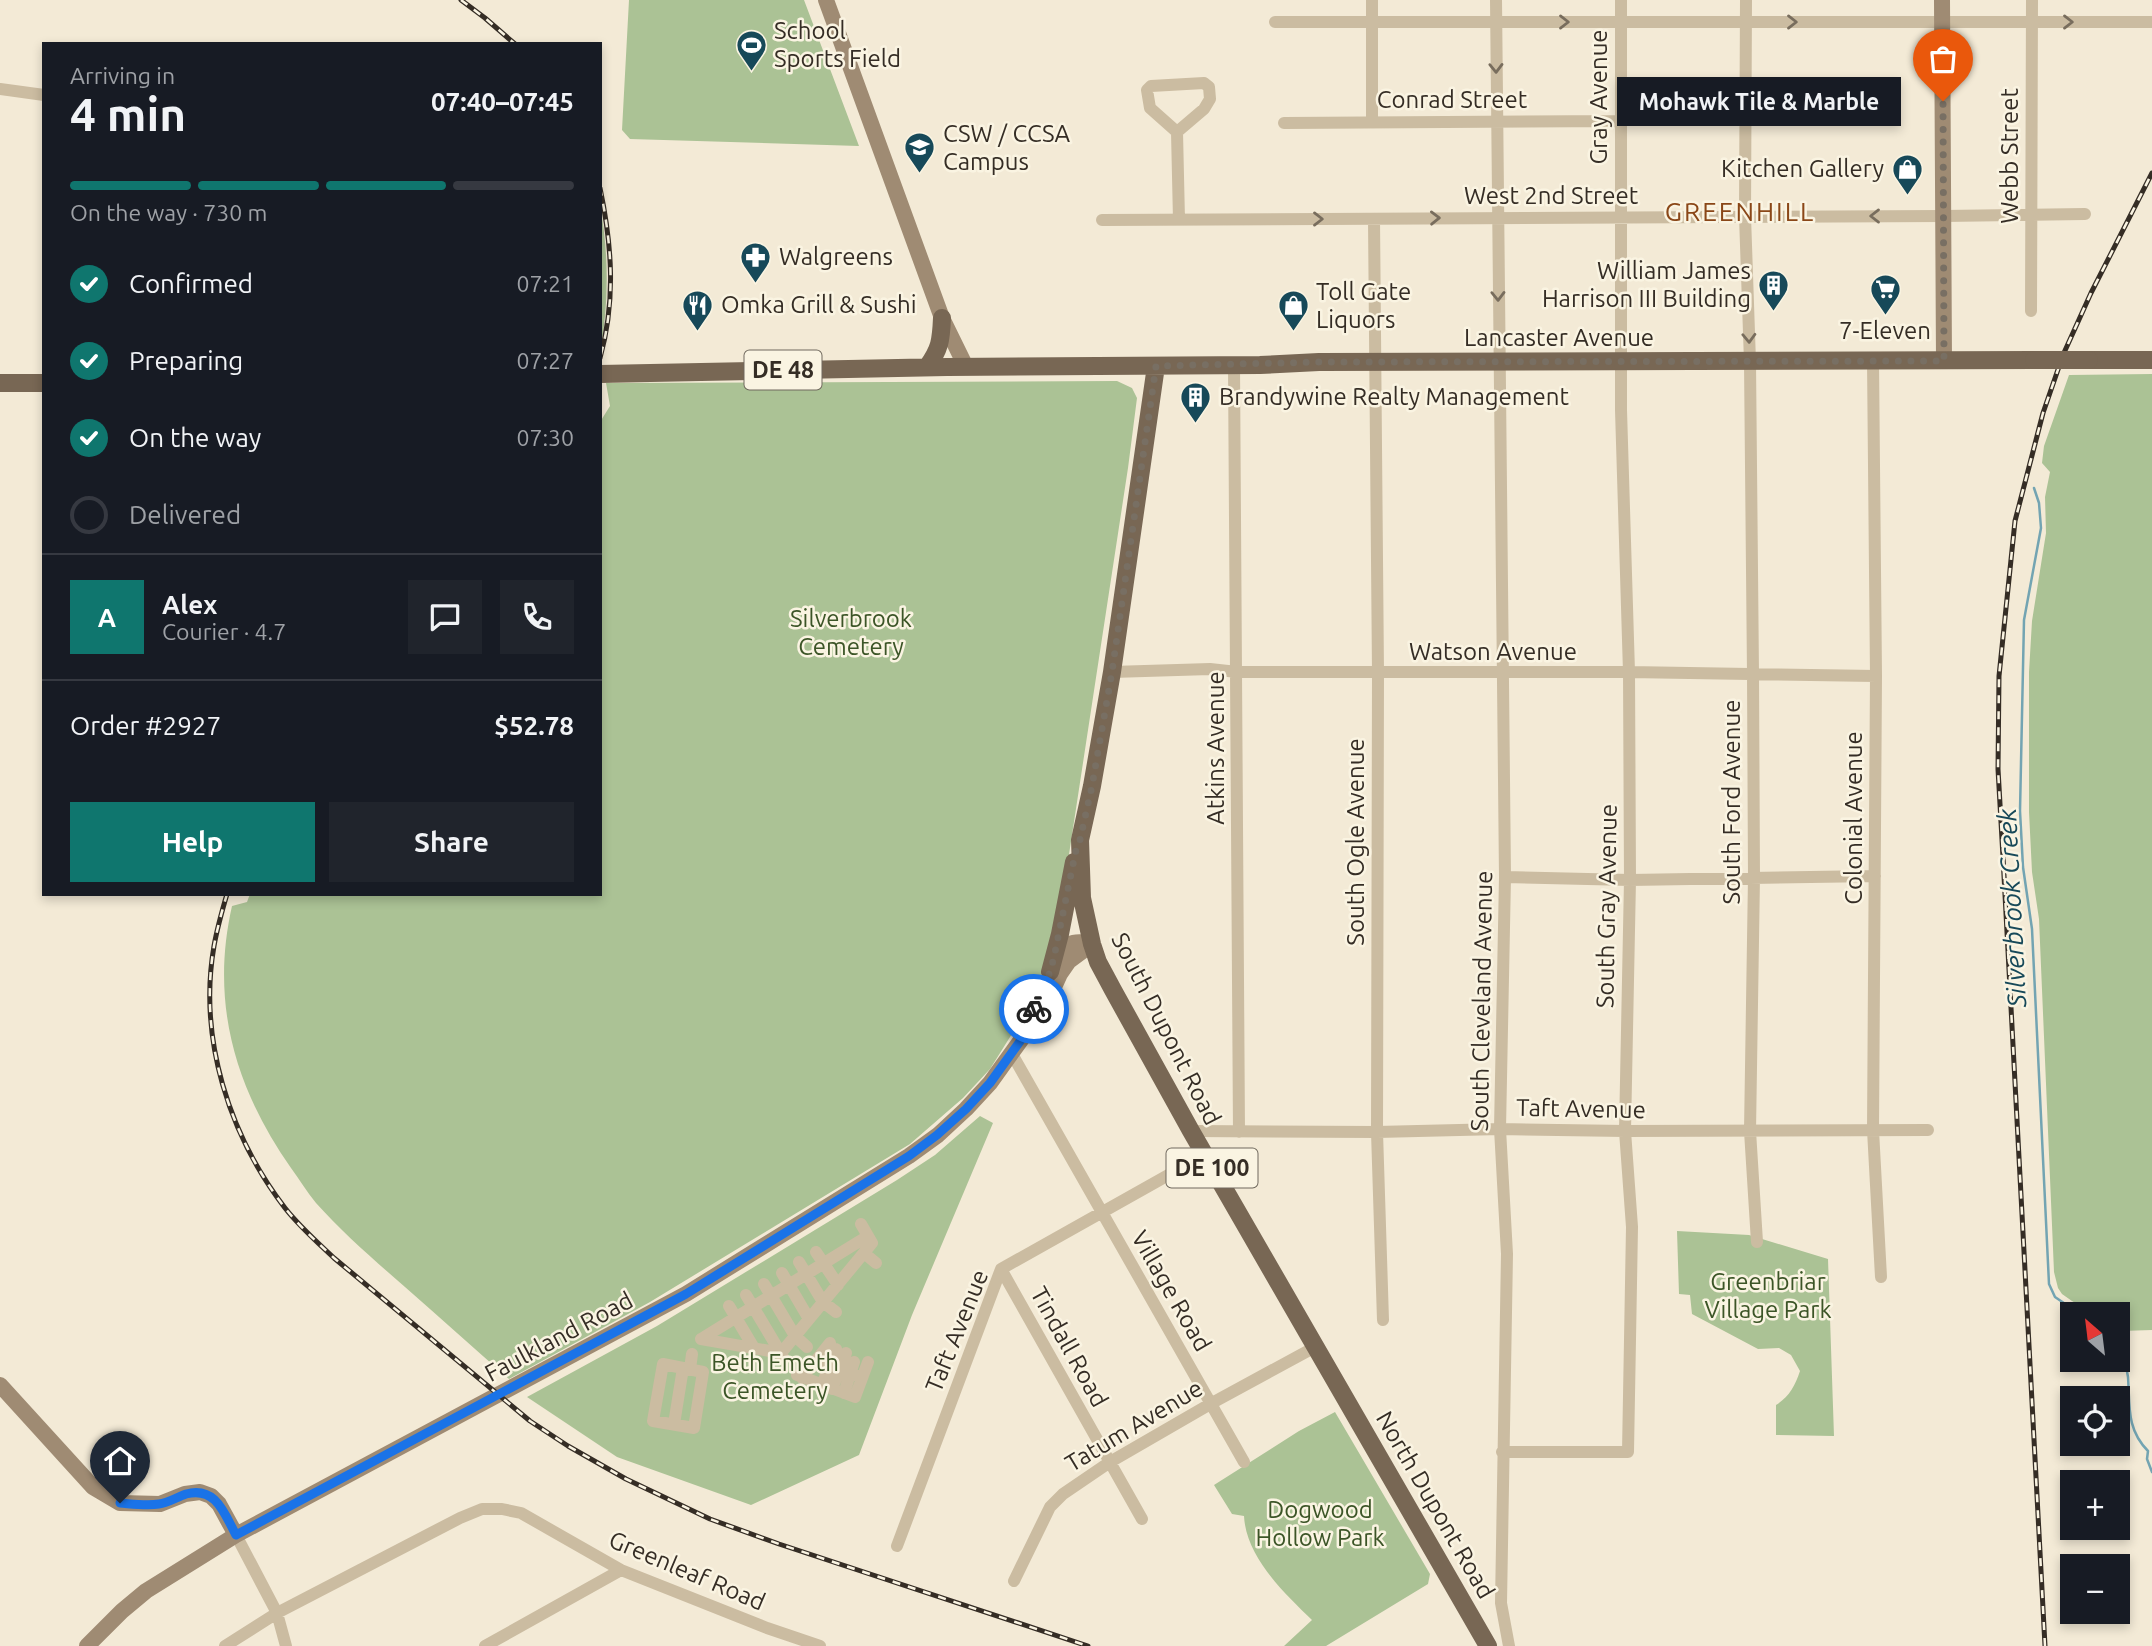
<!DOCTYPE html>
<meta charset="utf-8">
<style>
body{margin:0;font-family:Ubuntu,sans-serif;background:#20242c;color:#f1f3f6;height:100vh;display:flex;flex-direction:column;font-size:26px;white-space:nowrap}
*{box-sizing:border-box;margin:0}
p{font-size:23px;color:#9ea1a6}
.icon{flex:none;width:38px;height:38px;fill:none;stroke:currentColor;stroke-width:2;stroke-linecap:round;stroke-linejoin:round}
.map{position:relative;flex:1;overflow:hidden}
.sheet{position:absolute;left:42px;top:42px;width:560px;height:854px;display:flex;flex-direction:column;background:#171b24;border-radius:0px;box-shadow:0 4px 10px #0003}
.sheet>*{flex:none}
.needle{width:46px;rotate:332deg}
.buttons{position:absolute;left:2060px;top:1302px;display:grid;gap:14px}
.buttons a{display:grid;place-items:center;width:70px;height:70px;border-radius:0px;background:#171b24;box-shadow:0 4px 10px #0003;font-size:35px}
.pin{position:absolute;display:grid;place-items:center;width:60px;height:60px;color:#fff;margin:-72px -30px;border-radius:50% 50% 50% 0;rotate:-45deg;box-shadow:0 0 7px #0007}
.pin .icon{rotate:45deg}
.courier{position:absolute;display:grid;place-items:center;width:70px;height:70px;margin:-35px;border:5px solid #1a73e8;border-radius:50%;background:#fff;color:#222;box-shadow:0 2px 9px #0007}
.bubble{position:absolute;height:49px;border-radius:0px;background:#171b24;box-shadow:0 4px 10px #0003;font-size:23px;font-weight:600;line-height:49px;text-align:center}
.overview em{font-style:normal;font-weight:600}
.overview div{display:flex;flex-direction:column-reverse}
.overview{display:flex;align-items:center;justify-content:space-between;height:119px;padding:0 28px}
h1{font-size:46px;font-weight:600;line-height:52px}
.bar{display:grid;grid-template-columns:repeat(4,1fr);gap:10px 7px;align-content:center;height:84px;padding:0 28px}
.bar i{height:9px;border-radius:5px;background:#363941}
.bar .selected{background:#0f766e}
.bar p{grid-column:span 4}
.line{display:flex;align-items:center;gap:18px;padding:0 28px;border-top:2px solid #363941}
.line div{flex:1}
.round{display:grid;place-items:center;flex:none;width:74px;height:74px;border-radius:0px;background:#20242c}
ol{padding:0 28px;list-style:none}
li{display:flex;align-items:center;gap:21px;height:77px}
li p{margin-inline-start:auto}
li .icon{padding:7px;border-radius:50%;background:#0f766e;color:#fff;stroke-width:4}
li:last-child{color:#9ea1a6}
li i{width:38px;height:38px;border:4px solid #363941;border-radius:50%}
.cta{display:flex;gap:14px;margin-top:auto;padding:14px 28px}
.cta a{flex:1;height:80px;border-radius:0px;background:#0f766e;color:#fff;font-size:28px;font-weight:600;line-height:80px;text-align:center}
.cta a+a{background:#20242c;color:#f1f3f6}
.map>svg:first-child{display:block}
.green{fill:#abc295}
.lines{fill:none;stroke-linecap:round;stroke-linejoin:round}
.stream{stroke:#73a4b2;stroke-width:2.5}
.street{stroke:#cbbca1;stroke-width:12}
.secondary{stroke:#9f8b73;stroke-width:16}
.primary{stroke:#786754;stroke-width:18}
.rail-casing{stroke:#352d25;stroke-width:5}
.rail{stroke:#faf4e2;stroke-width:2.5;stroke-dasharray:8;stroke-linecap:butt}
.primary-bridge{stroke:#786754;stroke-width:18}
.oneway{stroke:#786d5d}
.done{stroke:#786f63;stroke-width:7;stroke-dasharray:0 12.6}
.route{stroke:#1a73e8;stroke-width:9}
.labels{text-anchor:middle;stroke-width:5;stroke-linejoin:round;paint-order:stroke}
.shield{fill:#faf4e2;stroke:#70695e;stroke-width:2}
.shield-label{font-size:23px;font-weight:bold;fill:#352d25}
.poi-label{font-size:24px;fill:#352d25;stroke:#faf4e2;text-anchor:start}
.street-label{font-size:24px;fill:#352d25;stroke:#faf4e2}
.park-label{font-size:24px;fill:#3c5527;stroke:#faf4e2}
.neighbourhood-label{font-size:26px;letter-spacing:2px;fill:#8a4718;stroke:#faf4e2}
.water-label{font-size:26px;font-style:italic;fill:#174959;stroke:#faf4e2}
</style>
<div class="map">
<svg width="2152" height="1646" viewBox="0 0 2152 1646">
<rect width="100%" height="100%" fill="#f3ead6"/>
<path class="green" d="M629,0h175l55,146 -229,-7 -8,-9z
M600,205c9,50 9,98 0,148z
M2152,374v956l-31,1 -3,-2v-15h-24l-22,-13 -10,-7 -4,-6 -4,-16 -15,-353 -7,-47 -3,-60v-140l3,-51 14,-88 -1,-36 5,-25 -8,-9 2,-17 25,-71z
M1117,381l15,7 5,10 -9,70 -69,452 -12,40 -17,45 -40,64 -27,29 -53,46 -260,158 -141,77c-35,-31 -69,-61 -104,-92 -31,-27 -62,-54 -89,-84 -9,-11 -17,-24 -25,-35 -56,-80 -81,-165 -59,-262l15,-4 3,-8h350v-472l10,-16 -4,-23z
M980,1116l13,7 -81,192 -53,140 -108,50 -134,-48 -90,-60 130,-71 240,-146 38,-25z
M1677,1231l72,4 79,24 6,177 -58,-1v-30c13,-8 19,-19 24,-34l-9,-16 -12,-7 -21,1 -66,-35 -2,-19 -11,-1z
M1335,1412l95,162 -2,10 -102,62h-42l28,-26c-28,-27 -66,-63 -68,-104l-12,-2 -18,-29 85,-54z"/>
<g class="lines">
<path class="stream" d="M2034,488l5,15 2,25 -17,92 -4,191 3,56 9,62 17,355 6,13 25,17
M2118,1339c5,12 8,25 10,38 2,28 -2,52 20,74l-1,8 5,13"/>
<path class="street" d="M1372,0v121
M1496,0l9,877 -5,252 7,125 -6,349 8,43
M1746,0l-1,216 5,146 3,312 1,203 -4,254 7,111
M1275,22h877
M0,89l44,6
M1284,123l336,-2
M1177,132l27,-23 6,-10 -1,-12 -5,-4 -53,3 -4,4 3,18 27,24 2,88
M1374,219l4,454 -1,459 6,188
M1102,220l842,-4 141,-2
M2031,311l1,-311
M1873,360l3,316 -3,454 8,147
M1234,365l5,767
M1112,672l98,-3 27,3h392l247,4
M1505,877l125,3 245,-4
M1012,1054l232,408
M1191,1131l186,1 123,-3 125,2 303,-1
M816,1252l22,33
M864,1253l12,10
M799,1262l24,40 13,10
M1001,1269l141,250
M782,1273l27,46
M764,1284l31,52 12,11
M746,1295l37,62
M729,1306l25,42
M701,1339l80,14 91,-110 -11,-19
M701,1339l167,-103
M816,1360l46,18
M663,1364l40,8 -9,56 -41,-7z
M690,1369l2,-15
M797,1375l58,22 13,-35
M802,1378l28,-35
M822,1385l14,-36
M832,1389l14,-36
M844,1393l10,-31
M674,1424l9,-56
M1502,1452h126l4,-225 -7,-96 5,-251 -1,-208 -8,-262v-410
M236,1535l41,78 9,33
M897,1546l104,-277 203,-114
M1014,1581l36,-74 13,-13 47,-32 102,-59 105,-57
M225,1646l52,-33 183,-95 22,-9h20l19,4 100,57 146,58 53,18
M485,1646l136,-76"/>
<path class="secondary" d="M826,0l116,318 24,49
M1942,0l2,361
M1054,963c11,-19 17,-24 38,-19
M0,1385l93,102 27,16 40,1 25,-10 15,-2 11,4 8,8 17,31
M87,1646l35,-35 24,-20 90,-56 450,-241 223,-138 29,-21 28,-26 24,-26 36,-50 13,-13 21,-46 9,-13 23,-17"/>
<path class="primary" d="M2089,360h63
M1156,366l-44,306 -20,114 -12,54 2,58 10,46 6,18 15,28 78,141 297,515
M927,367c13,-18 14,-26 15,-49
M600,374l347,-7 313,-2 59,-3 715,-2
M0,383h44
M1050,972l10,-38 14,-72"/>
<defs>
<path id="rail" d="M461,0l24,18 30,26
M600,188c12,57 16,113 0,170
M227,894c-5,17 -10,35 -13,52 -16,92 15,189 71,262 14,18 32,34 49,50l196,163 38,25 58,33 84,40 69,25 309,102
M2045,1646l-42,-789 -5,-88 1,-93 16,-155 28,-108 20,-58 28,-62 61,-120"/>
</defs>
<use href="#rail" class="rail-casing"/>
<use href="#rail" class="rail"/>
<path class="primary-bridge" d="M2034,360h55"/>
</g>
<defs><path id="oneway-chevron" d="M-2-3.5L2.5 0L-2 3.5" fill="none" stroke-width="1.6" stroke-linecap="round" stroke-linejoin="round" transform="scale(1.75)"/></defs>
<g class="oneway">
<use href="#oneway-chevron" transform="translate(1564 22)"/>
<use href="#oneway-chevron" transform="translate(1792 22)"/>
<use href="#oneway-chevron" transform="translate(2068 22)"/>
<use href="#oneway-chevron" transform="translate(1496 68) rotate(89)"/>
<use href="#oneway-chevron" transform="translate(1875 216) rotate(-180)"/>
<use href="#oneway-chevron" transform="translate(1435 218) rotate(-1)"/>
<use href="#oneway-chevron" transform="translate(1318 219)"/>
<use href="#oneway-chevron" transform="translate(1498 296) rotate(89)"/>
<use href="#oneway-chevron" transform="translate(1749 338) rotate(88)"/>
</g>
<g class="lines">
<path class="done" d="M1034,1009l16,-37 4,-15 23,-112 3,-5 12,-54 20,-114 44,-306 164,-4 624,-1 -1,-260"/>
<path class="route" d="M120,1503c13,1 27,3 39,1 9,-1 18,-7 27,-10 30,-8 38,19 50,41l450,-241 223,-138 28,-21 29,-26 24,-26 36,-50 8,-24"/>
</g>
<defs>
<symbol id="stadium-pin" viewBox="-11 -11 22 30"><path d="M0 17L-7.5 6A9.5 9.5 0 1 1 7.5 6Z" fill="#174959" stroke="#faf4e2"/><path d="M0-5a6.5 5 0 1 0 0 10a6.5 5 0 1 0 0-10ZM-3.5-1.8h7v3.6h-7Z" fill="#fff"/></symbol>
<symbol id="school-pin" viewBox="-11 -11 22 30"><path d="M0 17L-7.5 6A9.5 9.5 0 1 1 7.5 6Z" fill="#174959" stroke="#faf4e2"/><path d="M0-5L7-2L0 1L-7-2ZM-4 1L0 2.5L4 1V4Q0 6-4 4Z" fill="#fff"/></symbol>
<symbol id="shop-pin" viewBox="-11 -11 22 30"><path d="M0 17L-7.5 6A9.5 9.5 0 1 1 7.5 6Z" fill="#174959" stroke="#faf4e2"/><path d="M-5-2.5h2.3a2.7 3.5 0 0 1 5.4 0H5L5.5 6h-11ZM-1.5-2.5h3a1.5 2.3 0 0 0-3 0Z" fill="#fff"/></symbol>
<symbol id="pharmacy-pin" viewBox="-11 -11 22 30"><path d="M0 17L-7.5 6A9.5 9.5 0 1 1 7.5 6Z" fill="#174959" stroke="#faf4e2"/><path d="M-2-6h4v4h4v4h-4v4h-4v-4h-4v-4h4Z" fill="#fff"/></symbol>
<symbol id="building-pin" viewBox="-11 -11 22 30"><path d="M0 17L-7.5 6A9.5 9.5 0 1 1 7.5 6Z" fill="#174959" stroke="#faf4e2"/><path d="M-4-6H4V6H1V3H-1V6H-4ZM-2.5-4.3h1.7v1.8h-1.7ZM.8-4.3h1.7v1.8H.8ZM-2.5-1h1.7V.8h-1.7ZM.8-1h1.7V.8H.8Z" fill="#fff"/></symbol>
<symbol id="supermarket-pin" viewBox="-11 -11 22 30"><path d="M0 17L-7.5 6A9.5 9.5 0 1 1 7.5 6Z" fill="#174959" stroke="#faf4e2"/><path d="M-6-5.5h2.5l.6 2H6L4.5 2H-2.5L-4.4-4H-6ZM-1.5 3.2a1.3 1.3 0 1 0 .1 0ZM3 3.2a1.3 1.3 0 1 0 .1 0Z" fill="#fff"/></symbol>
<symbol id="restaurant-pin" viewBox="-11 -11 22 30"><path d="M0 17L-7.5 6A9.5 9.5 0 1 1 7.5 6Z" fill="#174959" stroke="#faf4e2"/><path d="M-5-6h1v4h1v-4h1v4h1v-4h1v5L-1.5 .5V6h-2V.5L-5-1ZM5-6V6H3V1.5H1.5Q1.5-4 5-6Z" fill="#fff"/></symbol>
</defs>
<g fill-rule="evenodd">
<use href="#stadium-pin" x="734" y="28" width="35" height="47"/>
<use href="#school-pin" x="902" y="130" width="35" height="47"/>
<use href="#shop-pin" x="1890" y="152" width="35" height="47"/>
<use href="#pharmacy-pin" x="738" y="240" width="35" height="47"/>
<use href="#building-pin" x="1756" y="268" width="35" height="47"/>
<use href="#supermarket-pin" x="1868" y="272" width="35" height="47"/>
<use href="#restaurant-pin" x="680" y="288" width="35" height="47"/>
<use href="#shop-pin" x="1276" y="288" width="35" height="47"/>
<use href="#building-pin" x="1178" y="380" width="35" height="47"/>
</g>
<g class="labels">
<g class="shield">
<rect x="744.5" y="350.5" width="77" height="39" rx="5"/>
<rect x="1166.5" y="1148.5" width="91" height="39" rx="5"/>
</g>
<g class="shield-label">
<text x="783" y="378">DE 48</text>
<text x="1212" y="1176">DE 100</text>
</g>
<g class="poi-label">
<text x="774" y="39">School<tspan x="774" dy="28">Sports Field</tspan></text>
<text x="943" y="142">CSW / CCSA<tspan x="943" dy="28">Campus</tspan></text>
<text x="1884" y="177" text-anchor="end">Kitchen Gallery</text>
<text x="779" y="265">Walgreens</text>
<text x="1751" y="279" text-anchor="end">William James<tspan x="1751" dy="28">Harrison III Building</tspan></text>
<text x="1316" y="300">Toll Gate<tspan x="1316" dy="28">Liquors</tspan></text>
<text x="721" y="313">Omka Grill &amp; Sushi</text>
<text x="1885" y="339" text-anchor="middle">7-Eleven</text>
<text x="1219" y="405">Brandywine Realty Management</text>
</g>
<g class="street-label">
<text transform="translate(1599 97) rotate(-90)" y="8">Gray Avenue</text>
<text x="1452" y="108">Conrad Street</text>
<text transform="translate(2010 156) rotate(-90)" y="8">Webb Street</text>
<text x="1551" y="204">West 2nd Street</text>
<text x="1559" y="346">Lancaster Avenue</text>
<text x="1493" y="660">Watson Avenue</text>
<text transform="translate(1216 748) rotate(-90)" y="8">Atkins Avenue</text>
<text transform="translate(1732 802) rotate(-90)" y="8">South Ford Avenue</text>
<text transform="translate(1854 818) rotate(-90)" y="8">Colonial Avenue</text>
<text transform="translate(1356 842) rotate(-90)" y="8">South Ogle Avenue</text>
<text transform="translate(1607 906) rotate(-89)" y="8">South Gray Avenue</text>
<text transform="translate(1482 1001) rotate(-89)" y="8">South Cleveland Avenue</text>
<text transform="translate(1166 1029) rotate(63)" y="8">South Dupont Road</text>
<text transform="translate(1581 1109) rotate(1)" y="8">Taft Avenue</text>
<text transform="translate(1171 1291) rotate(60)" y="8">Village Road</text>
<text transform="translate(957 1331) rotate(-68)" y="8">Taft Avenue</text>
<text transform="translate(559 1337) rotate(-28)" y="8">Faulkland Road</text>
<text transform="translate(1069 1347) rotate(61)" y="8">Tindall Road</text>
<text transform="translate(1134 1426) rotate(-31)" y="8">Tatum Avenue</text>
<text transform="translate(1435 1505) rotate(60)" y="8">North Dupont Road</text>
<text transform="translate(687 1571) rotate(23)" y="8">Greenleaf Road</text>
</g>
<g class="park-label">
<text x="851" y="627">Silverbrook<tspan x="851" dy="28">Cemetery</tspan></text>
<text x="1768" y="1290">Greenbriar<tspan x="1768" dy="28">Village Park</tspan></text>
<text x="775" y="1371">Beth Emeth<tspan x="775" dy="28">Cemetery</tspan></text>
<text x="1320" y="1518">Dogwood<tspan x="1320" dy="28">Hollow Park</tspan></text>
</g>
<g class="neighbourhood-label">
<text x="1740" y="221">GREENHILL</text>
</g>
<g class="water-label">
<text transform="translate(2012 908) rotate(-93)" y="9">Silverbrook Creek</text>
</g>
</g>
</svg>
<div class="buttons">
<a><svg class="needle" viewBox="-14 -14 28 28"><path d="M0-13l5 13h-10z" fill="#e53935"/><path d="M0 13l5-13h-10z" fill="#9ea1a6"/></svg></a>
<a><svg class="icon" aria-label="locate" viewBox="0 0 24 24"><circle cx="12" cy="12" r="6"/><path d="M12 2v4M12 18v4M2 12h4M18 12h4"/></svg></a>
<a>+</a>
<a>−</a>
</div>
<div class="pin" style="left:1943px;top:101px;background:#ea580c"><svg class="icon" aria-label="bag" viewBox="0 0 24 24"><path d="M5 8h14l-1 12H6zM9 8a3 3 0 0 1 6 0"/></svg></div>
<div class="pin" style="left:120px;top:1503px;background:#1f2937"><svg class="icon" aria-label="home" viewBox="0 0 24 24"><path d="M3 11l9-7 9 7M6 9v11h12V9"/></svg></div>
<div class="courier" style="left:1034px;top:1009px"><svg class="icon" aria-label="bike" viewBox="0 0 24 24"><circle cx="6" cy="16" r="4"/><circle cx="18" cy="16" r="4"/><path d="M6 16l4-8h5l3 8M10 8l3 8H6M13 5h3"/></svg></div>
<div class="bubble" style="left:1617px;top:77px;width:284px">Mohawk Tile &amp; Marble</div>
<section class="sheet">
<div class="overview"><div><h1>4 min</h1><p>Arriving in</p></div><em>07:40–07:45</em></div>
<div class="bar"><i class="selected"></i><i class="selected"></i><i class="selected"></i><i></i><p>On the way · 730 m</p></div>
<ol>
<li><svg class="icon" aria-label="check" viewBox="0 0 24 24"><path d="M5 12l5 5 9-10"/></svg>Confirmed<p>07:21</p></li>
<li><svg class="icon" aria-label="check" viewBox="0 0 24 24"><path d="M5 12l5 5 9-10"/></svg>Preparing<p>07:27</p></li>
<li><svg class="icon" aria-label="check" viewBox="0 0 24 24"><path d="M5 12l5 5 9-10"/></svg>On the way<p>07:30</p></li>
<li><i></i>Delivered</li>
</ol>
<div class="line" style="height:126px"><b class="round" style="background:#0f766e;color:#fff">A</b><div><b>Alex</b><p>Courier · 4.7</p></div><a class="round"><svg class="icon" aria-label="chat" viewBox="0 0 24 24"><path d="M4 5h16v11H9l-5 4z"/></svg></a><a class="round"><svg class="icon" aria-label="phone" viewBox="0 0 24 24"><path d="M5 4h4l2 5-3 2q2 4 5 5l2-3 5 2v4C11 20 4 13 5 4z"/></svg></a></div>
<div class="line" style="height:91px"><div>Order #2927</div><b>$52.78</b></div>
<div class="cta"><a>Help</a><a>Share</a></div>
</section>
</div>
